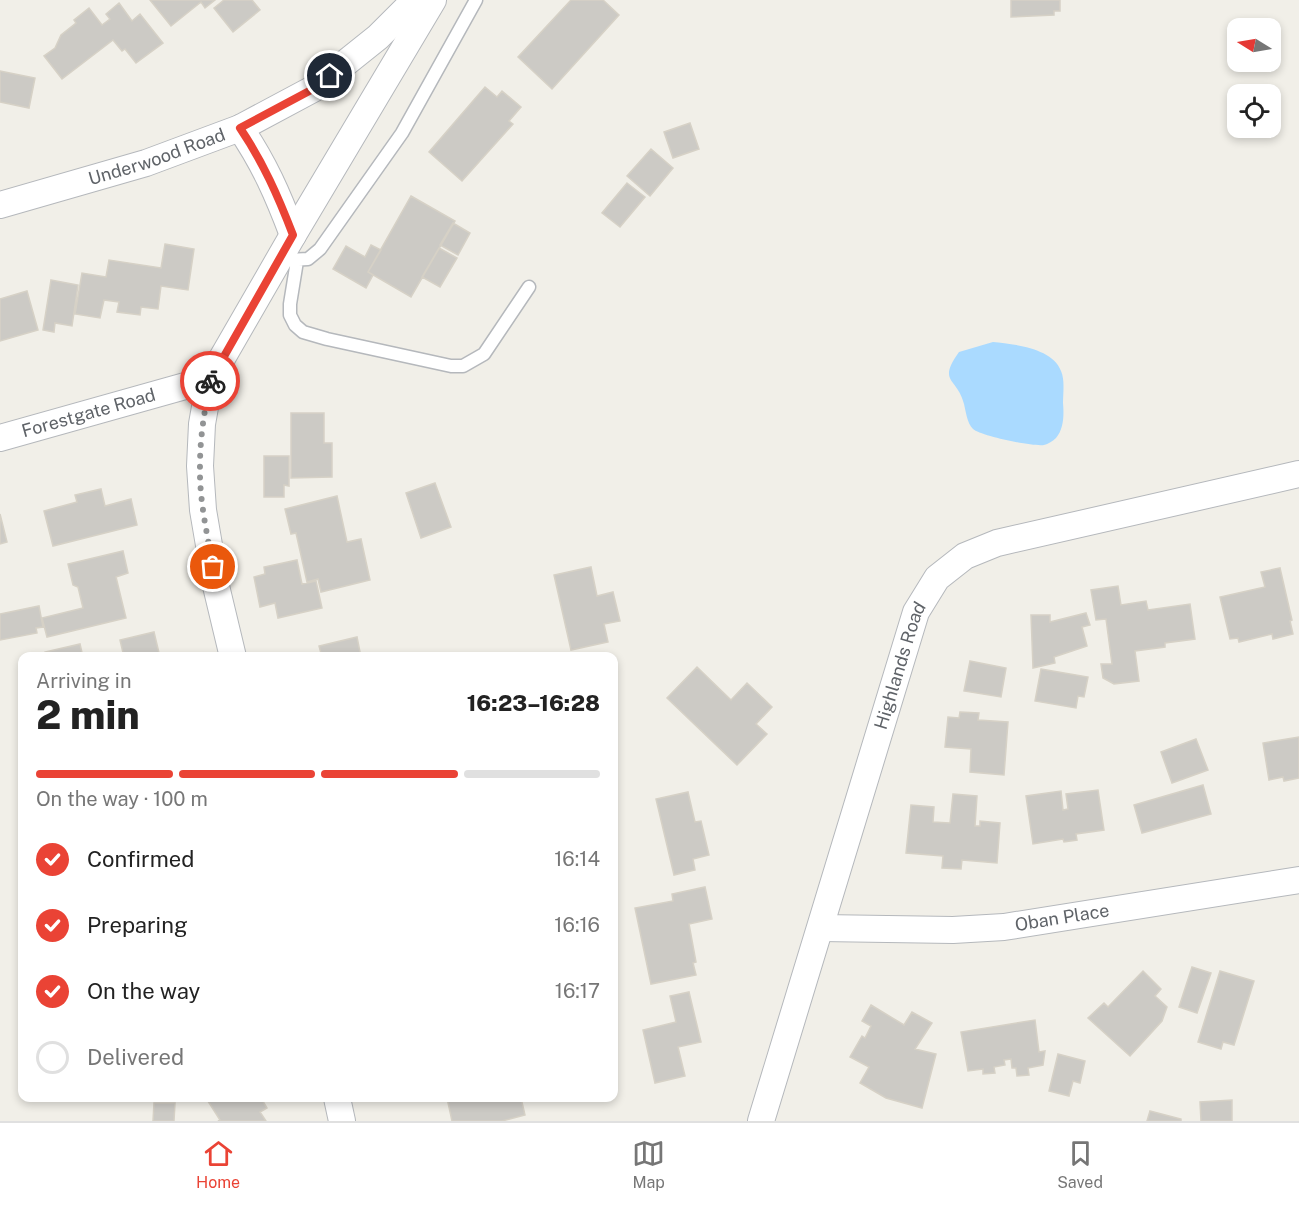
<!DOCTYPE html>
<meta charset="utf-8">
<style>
body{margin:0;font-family:"Public Sans",sans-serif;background:#f2f2f2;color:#222;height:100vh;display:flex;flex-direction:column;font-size:22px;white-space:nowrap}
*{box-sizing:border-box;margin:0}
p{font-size:20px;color:#767676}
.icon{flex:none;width:33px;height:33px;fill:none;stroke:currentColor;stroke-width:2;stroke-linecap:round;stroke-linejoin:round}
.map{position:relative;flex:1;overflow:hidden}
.side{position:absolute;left:18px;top:652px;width:600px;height:450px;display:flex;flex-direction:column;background:#fff;border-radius:12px;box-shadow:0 3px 9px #0003}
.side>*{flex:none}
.needle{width:39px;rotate:281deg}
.buttons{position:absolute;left:1227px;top:18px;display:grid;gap:12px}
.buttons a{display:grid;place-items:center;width:54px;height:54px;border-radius:12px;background:#fff;box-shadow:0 3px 9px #0003;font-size:30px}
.pin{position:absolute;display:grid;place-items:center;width:51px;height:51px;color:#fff;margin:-26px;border:3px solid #fff;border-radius:50%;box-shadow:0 2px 6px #0007}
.courier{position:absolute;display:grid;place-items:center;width:60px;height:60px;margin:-30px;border:4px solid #ea4335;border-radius:50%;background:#fff;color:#222;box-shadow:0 2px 8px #0007}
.summary em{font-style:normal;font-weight:800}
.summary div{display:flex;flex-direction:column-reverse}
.summary{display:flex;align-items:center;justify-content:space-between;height:102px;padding:0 18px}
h1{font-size:39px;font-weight:800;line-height:45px}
.bar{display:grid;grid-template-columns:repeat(4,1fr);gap:9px 6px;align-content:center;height:72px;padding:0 18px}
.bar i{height:8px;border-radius:4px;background:#e0e0e0}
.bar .selected{background:#ea4335}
.bar p{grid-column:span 4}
ol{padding:0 18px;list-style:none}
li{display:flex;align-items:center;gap:18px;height:66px}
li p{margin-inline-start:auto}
li .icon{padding:6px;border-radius:50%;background:#ea4335;color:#fff;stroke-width:4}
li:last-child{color:#767676}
li i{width:33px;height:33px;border:3px solid #e0e0e0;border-radius:50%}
.dock{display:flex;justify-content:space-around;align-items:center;height:84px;border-top:2px solid #e0e0e0;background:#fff;font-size:16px;color:#767676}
.dock a{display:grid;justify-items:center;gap:3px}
.dock .selected{color:#ea4335}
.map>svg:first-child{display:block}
.water{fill:#aadaff}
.building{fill:#cccac5;stroke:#d6d1c6;stroke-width:1.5}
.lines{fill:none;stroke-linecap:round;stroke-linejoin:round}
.lane-casing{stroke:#b5b8bc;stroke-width:15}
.street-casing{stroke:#b5b8bc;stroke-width:28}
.lane{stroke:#fff;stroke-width:12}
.street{stroke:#fff;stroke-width:26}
.done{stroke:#929495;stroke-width:6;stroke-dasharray:0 10.8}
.route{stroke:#ea4335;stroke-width:8}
.labels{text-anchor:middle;stroke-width:4.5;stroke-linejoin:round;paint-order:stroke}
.street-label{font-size:18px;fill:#5f6368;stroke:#fff}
</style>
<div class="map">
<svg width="1299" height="1121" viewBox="0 0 1299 1121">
<rect width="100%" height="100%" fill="#f1efe8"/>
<path class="water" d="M993,342c20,2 60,6 68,29 4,9 2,22 2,32 1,11 1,26 -7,35 -3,3 -8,6 -12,7 -10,2 -63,-9 -71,-16 -6,-6 -7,-17 -9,-25 -7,-27 -27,-21 -5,-52z"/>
<path class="building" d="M150,0h65l-10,8 -4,-6 -30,24z
M224,0h28l8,10 -27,22 -19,-24z
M571,0h32l16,15 -67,74 -34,-32z
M1011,0h49v11h-6v4l-43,2z
M119,3l13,18 8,-7 23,29 -27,20 -11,-14 -3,2 -9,-11 -51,39 -18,-23 11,-8 6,-13 15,-12 -2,-3 15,-12 13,17 8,-6 -4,-5z
M0,71l35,7 -6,30 -29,-6z
M485,87l12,10 5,-6 19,16 -12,14 4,3 -51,57 -33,-29z
M690,123l9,26 -26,9 -9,-26z
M651,149l22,19 -23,28 -23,-20z
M627,183l18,14 -25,30 -18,-14z
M411,196l44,25 -44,76 -43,-25z
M453,223l17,10 -12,22 -18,-10z
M165,244l29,5 -6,41 -27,-4 -3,23 -17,-2 -1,8 -23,-3 2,-10 -15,-2 -4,18 -25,-4 7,-41 24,4 3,-17 52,8z
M371,245l10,5 -13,22 5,3 -7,13 -33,-19 13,-23 19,11z
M439,248l18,10 -17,29 -18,-10z
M51,280l27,5 -6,41 -17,-3 -1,9 -11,-2z
M27,291l11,39 -38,11v-42z
M291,413h33v30h8v34l-41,1z
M264,456h25v30l-5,-1v12h-20z
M435,483l16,44 -30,11 -15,-45z
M101,489l4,17 26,-7 6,26 -84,21 -9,-35 33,-9 -2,-7z
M337,496l10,46 14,-3 9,41 -49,12 -3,-13 -11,3 -11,-49 -5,1 -6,-25z
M0,514l7,28 -7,2z
M123,551l5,22 -12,4 10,41 -79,19 -5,-19 41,-10 -5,-21 -5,-2 -5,-21z
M297,560l5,24 14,-3 6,27 -44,10 -3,-15 -15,4 -6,-30 11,-3 -1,-7z
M591,567l6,29 16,-4 7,29 -16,3 4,18 -37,8 -17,-75z
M1280,568l12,52 -2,1 3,13 -20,5 -1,-5 -33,8 -1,-4 -8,1 -10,-42 45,-10 -4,-15z
M1118,586l3,19 25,-4 2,9 42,-6 5,35 -30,4v4l-30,4 4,30 -25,3 -11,-6 -2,-14h11l-6,-45 -10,1 -5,-30z
M39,606l4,21 -7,1 1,5 -37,7v-26z
M1086,613l4,12 -8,2 5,19 -33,11 1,6 -22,5 -2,-53h19v7z
M154,632l6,25h-36l-4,-17z
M357,637l4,20h-39l-3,-11z
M80,644l3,13h-37l-1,-5z
M970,661l36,7 -5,29 -37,-6z
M697,667l34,33 16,-17 25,24 -16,17 11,10 -30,31 -70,-67z
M1041,669l47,8 -4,20 -6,-1 -2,12 -41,-7z
M960,712l19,1 -1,7 30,2 -4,53 -34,-3 1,-23 -26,-2 3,-30 11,1z
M1299,737v41l-15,3 -1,-4 -14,3 -6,-37z
M1196,739l12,31 -36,13 -11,-31z
M1203,785l8,29 -69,19 -8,-28z
M1098,790l6,40 -28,4 1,6 -13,2 -1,-3 -30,5 -7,-48 35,-5 2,19 5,-1 -2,-15z
M688,792l7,30 6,-1 8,34 -16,4 2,11 -21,5 -18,-76z
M953,794l24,2 -2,30h5v-5l20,2 -3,40 -35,-3 -1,9 -19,-1 1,-12 -37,-3 5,-48 23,2 -1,15 17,1z
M705,887l7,32 -23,5 7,38 -3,1 3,12 -45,9 -16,-76 38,-7 -1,-7z
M1192,967l19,6 -14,40 -18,-6z
M1143,971l18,18 -6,7 12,11 -5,14 -32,35 -42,-38 16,-15 4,4z
M1220,971l34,10 -20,64 -11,-3 -2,7 -23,-7z
M689,992l12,50 -23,5 7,29 -30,7 -12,-53 33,-8 -6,-26z
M871,1005l33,20 8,-13 20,11 -17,26 21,5 -14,54 -36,-10 -26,-15 9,-16 -19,-10 12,-21 3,2 6,-12 -9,-5z
M1035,1020l4,32 6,-1 -2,14 -15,3 1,7 -12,1 -1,-8h-4l-1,-9 -7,1 1,5 -11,2 1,6 -12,1v-5l-15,2 -7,-39z
M1058,1054l27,7 -5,22 -7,-2 -4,15 -20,-5z
M206,1098h45l2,3 8,-3 6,10 -7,4 6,9h-48l2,-1z
M447,1098h74l4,17 -23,6h-50z
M1232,1100v21h-31l-1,-19z
M154,1103h21l-1,18h-21z
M1150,1111l31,8v2h-34z"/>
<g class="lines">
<defs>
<path id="lane" d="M289,260l19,-1 12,-10 82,-116 74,-133
M297,261l-7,43v11l5,10 8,7 24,7 124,27h12l21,-12 45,-67"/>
<g id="street">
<path d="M240,128c24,35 38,67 53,107"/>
<path id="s1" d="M0,205l146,-42 94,-35 73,-39 65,-52 37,-37"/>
<path id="s2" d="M0,438l210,-59"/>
<path d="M233,657l-17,-71 -13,-76 -3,-44 2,-42 8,-45 83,-144 140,-235"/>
<path id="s3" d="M821,928l132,2 51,-3 295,-47"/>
<path d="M337,1098l5,23"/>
<path id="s4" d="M761,1121l155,-509 21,-34 28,-22 32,-13 302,-69"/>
</g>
</defs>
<use href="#lane" class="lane-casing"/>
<use href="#street" class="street-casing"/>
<use href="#lane" class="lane"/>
<use href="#street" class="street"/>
</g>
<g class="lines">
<path class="done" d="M210,381c-5,28 -10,55 -10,84 -1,34 7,68 13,102"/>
<path class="route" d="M210,381l83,-146c-15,-39 -30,-73 -53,-107l73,-39 17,-13"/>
</g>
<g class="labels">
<g class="street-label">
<text dy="6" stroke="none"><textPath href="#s1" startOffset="164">Underwood Road</textPath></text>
<text dy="6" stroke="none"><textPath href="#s2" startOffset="92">Forestgate Road</textPath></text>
<text dy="6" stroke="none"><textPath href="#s4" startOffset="476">Highlands Road</textPath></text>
<text dy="6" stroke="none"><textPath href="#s3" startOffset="242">Oban Place</textPath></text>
</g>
</g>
</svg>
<div class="buttons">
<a><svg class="needle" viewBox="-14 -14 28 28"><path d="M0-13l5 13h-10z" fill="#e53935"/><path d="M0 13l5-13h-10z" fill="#767676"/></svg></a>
<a><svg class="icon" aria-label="locate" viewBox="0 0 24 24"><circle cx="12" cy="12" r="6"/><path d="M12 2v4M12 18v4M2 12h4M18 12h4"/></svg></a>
</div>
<div class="pin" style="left:213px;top:567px;background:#ea580c"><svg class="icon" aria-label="bag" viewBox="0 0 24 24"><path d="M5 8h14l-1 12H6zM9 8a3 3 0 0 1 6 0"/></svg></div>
<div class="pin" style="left:330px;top:76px;background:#1f2937"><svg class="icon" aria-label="home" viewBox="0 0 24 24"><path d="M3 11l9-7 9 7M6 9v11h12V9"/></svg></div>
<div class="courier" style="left:210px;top:381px"><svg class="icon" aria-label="bike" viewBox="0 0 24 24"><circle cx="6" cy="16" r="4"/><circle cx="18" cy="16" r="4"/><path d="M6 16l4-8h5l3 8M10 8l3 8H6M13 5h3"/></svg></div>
<section class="side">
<div class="summary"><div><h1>2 min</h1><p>Arriving in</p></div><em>16:23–16:28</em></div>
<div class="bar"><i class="selected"></i><i class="selected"></i><i class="selected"></i><i></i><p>On the way · 100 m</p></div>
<ol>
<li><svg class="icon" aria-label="check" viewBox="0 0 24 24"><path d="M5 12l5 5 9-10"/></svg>Confirmed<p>16:14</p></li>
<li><svg class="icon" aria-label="check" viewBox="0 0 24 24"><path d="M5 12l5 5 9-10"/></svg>Preparing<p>16:16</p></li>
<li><svg class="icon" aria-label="check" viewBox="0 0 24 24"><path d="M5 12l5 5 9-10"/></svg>On the way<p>16:17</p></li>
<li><i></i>Delivered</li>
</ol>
</section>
</div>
<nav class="dock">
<a class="selected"><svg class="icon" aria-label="home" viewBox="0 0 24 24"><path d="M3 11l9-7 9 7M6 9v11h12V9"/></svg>Home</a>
<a><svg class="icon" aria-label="map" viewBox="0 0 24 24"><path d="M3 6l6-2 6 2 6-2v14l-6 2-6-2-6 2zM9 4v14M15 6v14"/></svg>Map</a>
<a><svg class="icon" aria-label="saved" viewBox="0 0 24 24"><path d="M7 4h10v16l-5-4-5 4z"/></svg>Saved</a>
</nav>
